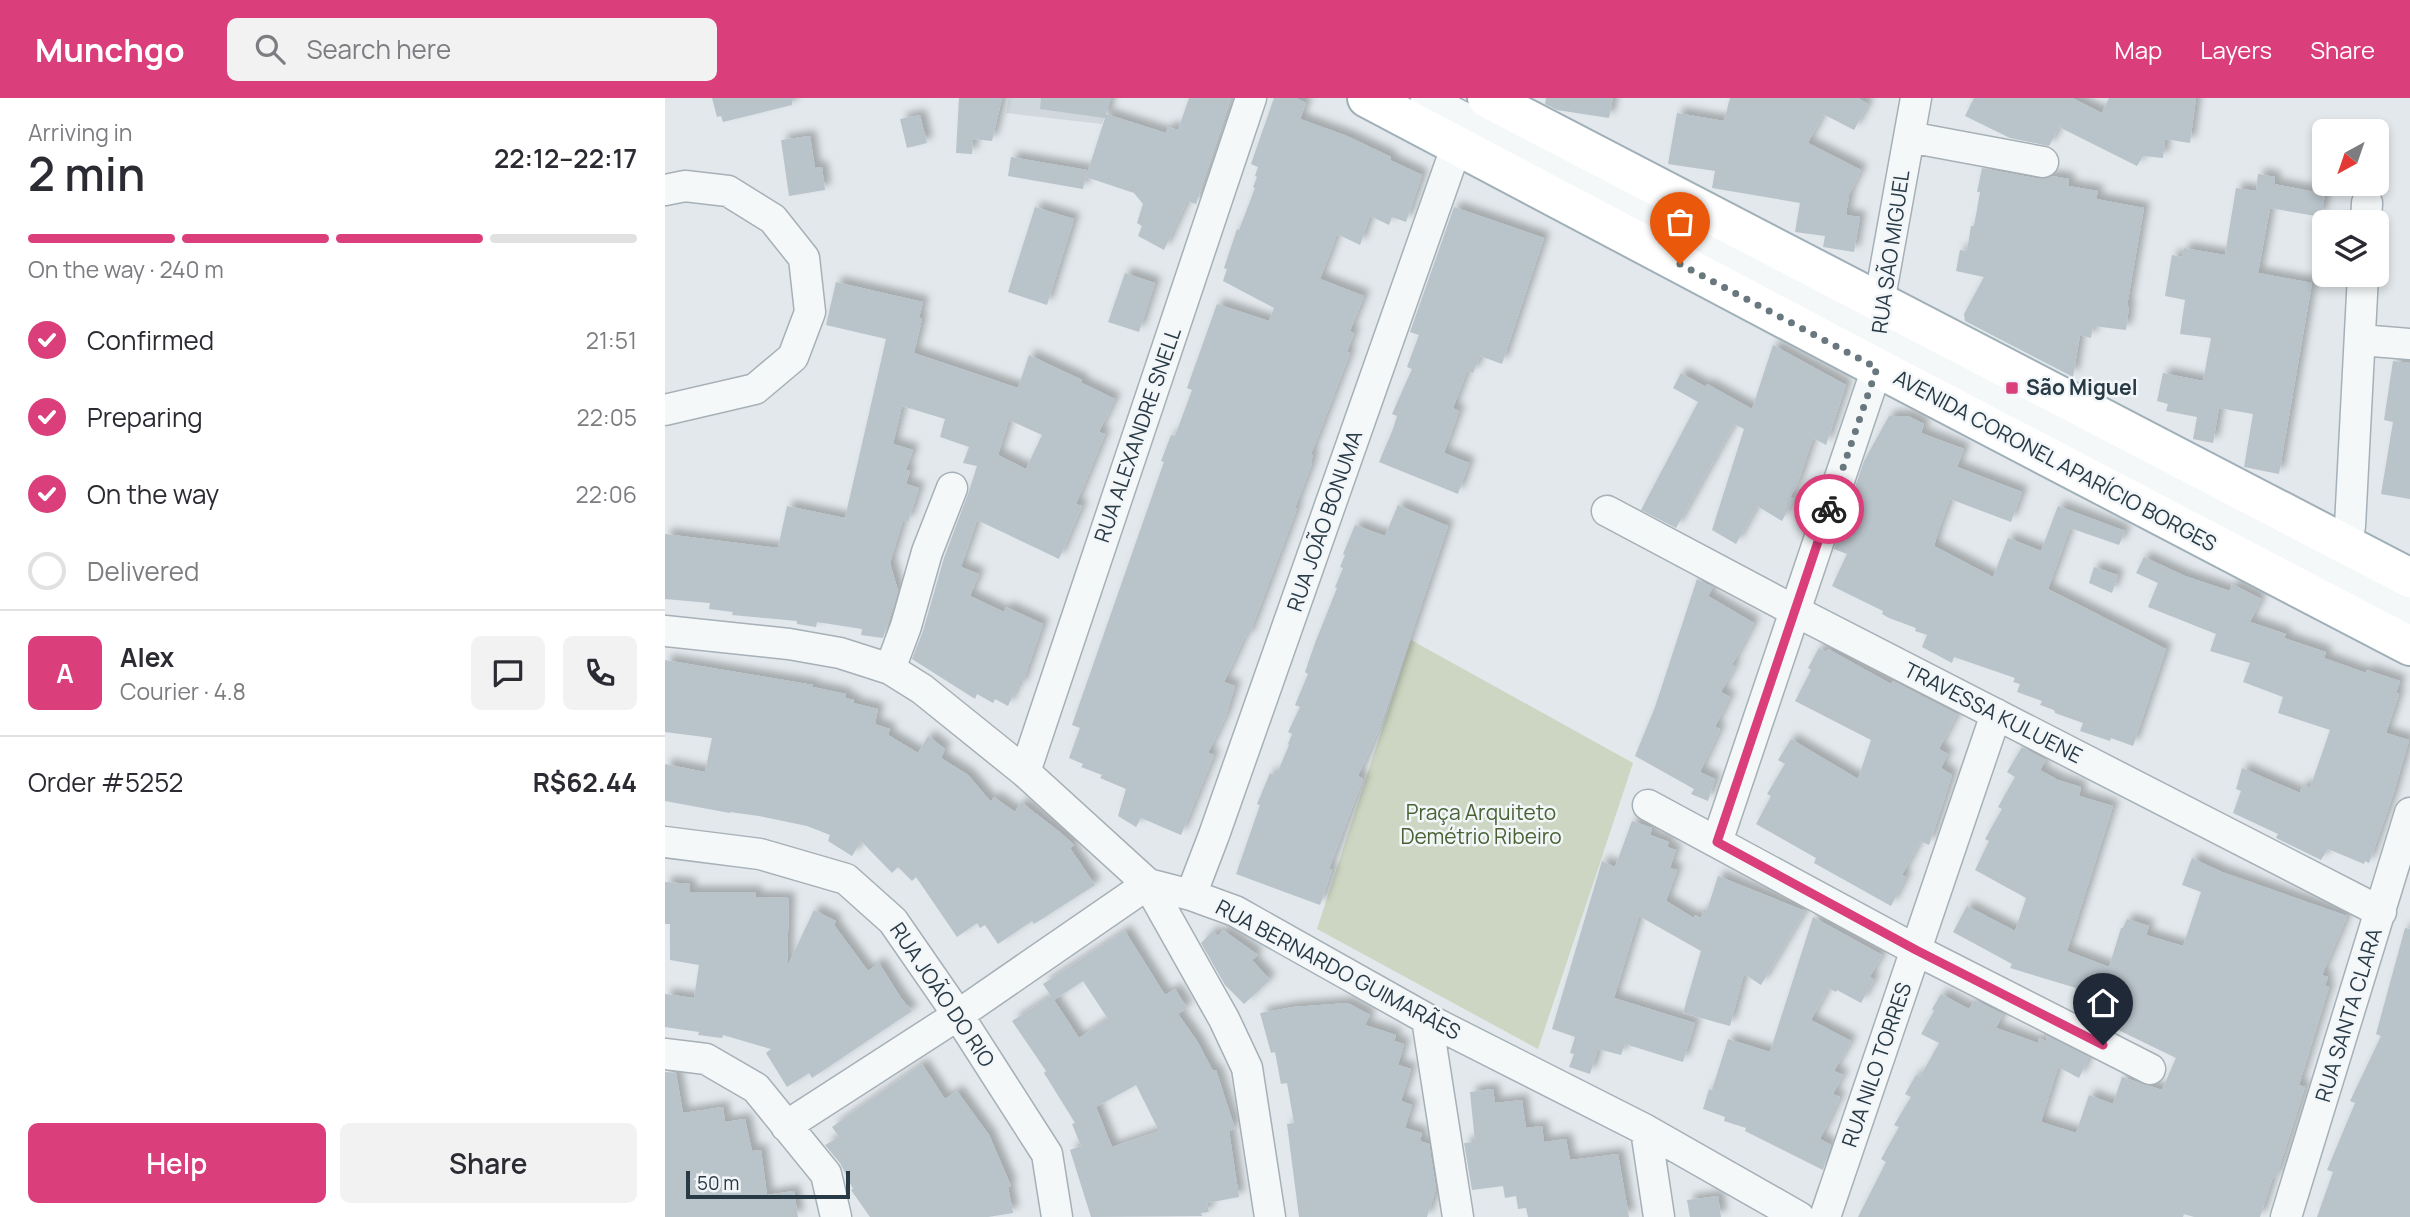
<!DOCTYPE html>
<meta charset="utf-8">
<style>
body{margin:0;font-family:Manrope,sans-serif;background:#f2f2f3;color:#2b2b33;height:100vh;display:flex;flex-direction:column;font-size:26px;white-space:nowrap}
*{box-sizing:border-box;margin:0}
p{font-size:23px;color:#7c7c81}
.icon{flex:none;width:38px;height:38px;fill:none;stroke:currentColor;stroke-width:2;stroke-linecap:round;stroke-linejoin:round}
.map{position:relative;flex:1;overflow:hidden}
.side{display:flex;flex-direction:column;background:#fff;width:665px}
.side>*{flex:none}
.needle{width:46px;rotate:220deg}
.fabs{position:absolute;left:1647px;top:21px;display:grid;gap:14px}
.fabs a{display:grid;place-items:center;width:77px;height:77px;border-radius:10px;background:#fff;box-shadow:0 4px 10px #0003;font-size:35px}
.scale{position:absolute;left:21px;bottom:18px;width:164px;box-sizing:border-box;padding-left:7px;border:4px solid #283a45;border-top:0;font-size:19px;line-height:24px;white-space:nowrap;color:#283a45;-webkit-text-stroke:5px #f2f6f9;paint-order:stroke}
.pin{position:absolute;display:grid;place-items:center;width:60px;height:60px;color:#fff;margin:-72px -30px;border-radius:50% 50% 50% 0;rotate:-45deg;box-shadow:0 0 7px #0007}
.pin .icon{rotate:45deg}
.courier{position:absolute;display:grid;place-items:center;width:70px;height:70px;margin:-35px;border:5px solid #da3e7b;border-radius:50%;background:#fff;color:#222;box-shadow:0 2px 9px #0007}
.summary em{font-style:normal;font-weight:600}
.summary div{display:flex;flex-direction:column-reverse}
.summary{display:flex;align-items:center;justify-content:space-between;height:119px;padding:0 28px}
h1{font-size:46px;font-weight:600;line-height:52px}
.bar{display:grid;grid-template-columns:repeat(4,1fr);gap:10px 7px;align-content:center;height:84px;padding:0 28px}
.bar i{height:9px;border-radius:5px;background:#e1e1e2}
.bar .active{background:#da3e7b}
.bar p{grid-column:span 4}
.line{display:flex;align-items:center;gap:18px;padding:0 28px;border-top:2px solid #e1e1e2}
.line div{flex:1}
.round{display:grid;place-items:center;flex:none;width:74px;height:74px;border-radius:10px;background:#f2f2f3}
ol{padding:0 28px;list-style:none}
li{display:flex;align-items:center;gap:21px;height:77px}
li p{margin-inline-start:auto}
li .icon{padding:7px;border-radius:50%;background:#da3e7b;color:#fff;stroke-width:4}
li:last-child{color:#7c7c81}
li i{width:38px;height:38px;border:4px solid #e1e1e2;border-radius:50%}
.action{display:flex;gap:14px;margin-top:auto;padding:14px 28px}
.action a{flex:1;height:80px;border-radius:10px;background:#da3e7b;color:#fff;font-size:28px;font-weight:600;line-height:80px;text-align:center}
.action a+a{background:#f2f2f3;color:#2b2b33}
header{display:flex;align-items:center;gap:42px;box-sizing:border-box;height:98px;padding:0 35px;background:#da3e7b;color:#fff}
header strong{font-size:33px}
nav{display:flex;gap:38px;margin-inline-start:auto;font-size:24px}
.search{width:490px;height:63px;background:#f2f2f3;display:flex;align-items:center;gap:18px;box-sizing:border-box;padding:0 24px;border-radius:10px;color:#7c7c81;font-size:26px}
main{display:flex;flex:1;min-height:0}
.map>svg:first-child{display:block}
.built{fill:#d0d8de}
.green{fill:#ccd6c2}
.building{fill:#b9c3ca;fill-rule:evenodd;filter:url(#shadow)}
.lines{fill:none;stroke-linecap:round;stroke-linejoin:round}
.minor-casing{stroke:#a6b0b7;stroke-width:33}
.major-casing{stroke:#a0b0b8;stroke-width:42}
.minor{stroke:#f5f8f9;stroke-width:30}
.major{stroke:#fff;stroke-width:38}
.done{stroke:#69777f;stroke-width:7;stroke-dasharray:0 12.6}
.route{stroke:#da3e7b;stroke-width:9}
.poi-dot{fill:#da3e7b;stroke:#f2f6f9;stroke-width:2.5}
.labels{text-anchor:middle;stroke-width:5;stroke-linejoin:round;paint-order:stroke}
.street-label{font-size:21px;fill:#283a45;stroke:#f2f6f9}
.poi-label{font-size:21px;font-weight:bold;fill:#283a45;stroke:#f2f6f9;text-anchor:start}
.park-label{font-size:21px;fill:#486234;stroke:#f2f6f9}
</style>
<header>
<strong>Munchgo</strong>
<div class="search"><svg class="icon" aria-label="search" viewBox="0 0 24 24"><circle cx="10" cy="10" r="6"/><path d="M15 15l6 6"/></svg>Search here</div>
<nav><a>Map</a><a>Layers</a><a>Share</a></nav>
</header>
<main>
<section class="side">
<div class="summary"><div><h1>2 min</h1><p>Arriving in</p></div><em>22:12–22:17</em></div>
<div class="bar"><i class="active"></i><i class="active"></i><i class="active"></i><i></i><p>On the way · 240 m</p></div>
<ol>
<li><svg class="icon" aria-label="check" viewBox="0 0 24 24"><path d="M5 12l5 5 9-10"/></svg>Confirmed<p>21:51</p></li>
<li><svg class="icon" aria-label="check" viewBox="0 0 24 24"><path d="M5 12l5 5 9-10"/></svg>Preparing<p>22:05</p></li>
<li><svg class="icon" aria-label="check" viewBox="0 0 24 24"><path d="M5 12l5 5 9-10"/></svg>On the way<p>22:06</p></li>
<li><i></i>Delivered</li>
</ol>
<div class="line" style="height:126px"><b class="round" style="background:#da3e7b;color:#fff">A</b><div><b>Alex</b><p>Courier · 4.8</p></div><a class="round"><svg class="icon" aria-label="chat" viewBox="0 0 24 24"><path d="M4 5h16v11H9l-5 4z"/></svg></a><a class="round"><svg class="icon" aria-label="phone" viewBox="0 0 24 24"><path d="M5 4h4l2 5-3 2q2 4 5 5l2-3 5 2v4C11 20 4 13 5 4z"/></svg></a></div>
<div class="line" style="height:91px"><div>Order #5252</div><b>R$62.44</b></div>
<div class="action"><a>Help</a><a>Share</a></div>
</section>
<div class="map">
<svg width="1745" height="1119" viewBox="0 0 1745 1119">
<defs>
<filter id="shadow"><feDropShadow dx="6" dy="-6" stdDeviation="3.5" flood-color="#0004"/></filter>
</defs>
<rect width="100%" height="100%" fill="#e2e8ec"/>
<path class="built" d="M344,0h102l-9,26 -96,-11z"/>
<path class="green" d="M746,542l222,123 -95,286 -221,-120z"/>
<path class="building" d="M47,0h80v7l-69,17 -2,-6 -4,1z
M294,0h43l-10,43 -19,-2 -1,15 -16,-1z
M376,0h70l-5,16 60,19 2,-6 10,3 11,-32h42l-35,106 -9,-3 -23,49 -26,-14 4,-10 -5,-3 6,-19 -9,-11 -48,-16 19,-59 -65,-9z
M609,0h22l10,5 -6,16 47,17 44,21 -1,3 32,15 -16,47 -14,-5 -3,8 -19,-9 -10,29 -23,-11 -17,45 44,17 -14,35 4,2 -7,19 3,1 -39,101 2,1 -2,7 1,1 -17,45h2l-49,130 -3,-2 -21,46 11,4 -9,29 -18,38 6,2 -33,80 -40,-17 -5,9 -18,-11 8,-27 -26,-11 2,-3 -21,-8 2,-3 -14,-6 11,-30 -8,-3 92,-263 -3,-1 10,-26 4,1 17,-46 -5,-2 30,-84 52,17 5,-13 -51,-27 4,-12 -3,-1 13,-39 2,1 16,-42 -2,-1 4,-10 -2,-1 3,-9 -7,-3z
M881,0h67l-4,20 -52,-8 -12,-6z
M1065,0h128l10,6 -14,26 -31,-16 -15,29 53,27 -12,25 -3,20 14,2 -6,35 -31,-5 2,-11 -30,-4 5,-29 -88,-15 3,-17 -47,-7 9,-51 47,8z
M1309,0h98l30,15 7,-15h87l-6,45 -25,-4 -2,19 -20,-2 -6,10 -78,-39 -10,19 -39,-8 -45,-22z
M255,17l7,28 -20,5 -7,-29z
M145,38l5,32 7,-1 3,23 -36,6 -8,-56z
M346,59l76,13 -4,19 -75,-13z
M1317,70l58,11 12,-3 17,3 -1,7 30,5 -2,8 48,9 -17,98h2l-3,24 -33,-4 -2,12 -11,-3 -7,42 -108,-56 -1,-7 20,-37 -28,-6 4,-21 7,1 4,-25h3l6,-34h-3z
M1593,76l17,3 -1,7 51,10 -4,23 -51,-9 -12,65 54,10 -33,191 -35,-7 9,-53 -34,-6 -6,35 -20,-4 4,-22 -31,-6 2,-7 -11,-3 6,-28 40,8 8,-43 -31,-4 5,-34 -20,-4 7,-41 10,2 2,-9 41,7 11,-67 20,3z
M370,109l39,12 -27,86 -39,-13z
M789,109l90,31 -42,126 -22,-8 -7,17 -6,-2 -14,37 6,3 -15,42 25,10 -11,31 -79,-32 14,-33 4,-13 -5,-2 20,-45 -5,-2 12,-32 -9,-3z
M460,175l30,10 -16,49 -31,-10z
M171,184l87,20 -4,16 3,1 -8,34 104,35 11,-33 53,25v3l33,16 -16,33 6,2 -29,70 6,2 -23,53 -82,-39 -16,47 18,7 -9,22 34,16 2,-5 37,17 -22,63 -3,-2 -10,21 -13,-7 -2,4 -16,-9 -2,5 -63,-40 11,-28 21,-73 24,-64 9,-28 -14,-3 6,-16 -29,-10 5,-18 -43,-13 -9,38 20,6 -7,20 4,1 -4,13 13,4 -11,34 -5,-2 -13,43 8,28 -15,47 -22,-3 1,-6 -45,-7 -1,5 -19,-3v-3l-65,-6 1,-3 -24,-3 1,-6 -45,-4v-65l113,14 9,-42 58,12 41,-179 -60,-14zM344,322l33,15 -16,34 -28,-14z
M1108,247l73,40 -20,60 -13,-7 -16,47 -7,12 4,2 -12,22 -25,-15 -21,38 -24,-14 32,-101 -10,-5 -58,104 -35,-18 57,-108 -25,-14 8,-15 25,14 1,-3 45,25z
M1728,263l17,2v136l-29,-5 12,-72 -9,-2z
M1224,318h19l16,8 -3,9 43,16 -7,18 65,25 -11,30 -61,-23 -11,30 -5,17 59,31 15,-39 33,13 17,-45 67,25 -6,14 -49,-17 -22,61 118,60 -33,97 -22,-8 -1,3 -30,-10 3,-8 -28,-10 -1,-3 -14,-5 2,-4 -25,-9 3,-8 -7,-2 2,-4 -61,-21 -2,6 -30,-16 5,-12 -12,-4 1,-3 -27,-10 -7,-4 1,-3 -51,-25 15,-32 -13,-5 30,-88z
M733,407l50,21 -68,201 -22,49 5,3 -34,90 3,1 -12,35 -84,-31 24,-69 -3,-1 13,-31 6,3 13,-31 -1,-1 4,-10 -4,-2 12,-25 -5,-2 13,-31 -3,-2 10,-29 22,-55 -2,-1 8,-19 -3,-1 5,-12 -2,-1 12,-29 30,11z
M1479,459l41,19 45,15 2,-7 29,15 -11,23 36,12 -2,4 42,14 -2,6 42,15 1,-3 33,11 -4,12 3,1 -13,39 23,7 -16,55 -24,68 -4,-2 -1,3 -36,-15 -7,11 -45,-22 2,-4 -45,-21 8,-22 -5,-2 6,-21 58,25 2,-8 8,3 20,-58 -52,-17 5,-16 -40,-15 7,-19 -40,-12 6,-17 -68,-27 10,-24 -22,-10z
M1429,469l24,8 -6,18 -23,-10z
M1032,481l16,8 -5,9 46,27 -22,42 3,1 -14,26 9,5 -15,30 5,2 -20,43 15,7 -7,22 -17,-7 3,-5 -59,-33 20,-49z
M1154,550l7,4 2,-3 63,35 2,-3 64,33 -18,35 9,5 -7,14 11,7 -23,70 -9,-4 -18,34 4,2 -15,29 -77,-43 2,-5 -60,-34 15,-28 -4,-2 18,-30 -7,-4 13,-21 67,40 13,-39 -76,-39 16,-31 -3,-2z
M0,562l148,25v2l33,7 -1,4 9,2 -1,3 25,6 -3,15 15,5 -2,6 30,18 10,-17 17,13 -4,9 27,17 23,27 3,-5 21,15 6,-10 41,32 12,11 -4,3 25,37 -61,39 -2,-3 -34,23 -13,-19 -5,3 -3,-5 -20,14 -41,-60 -4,4 -14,-14 -6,6 -31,-32 -9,15 -24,-15 2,-6 -23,-9 -48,-10 -29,-4v1l-65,-12v-37l40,8 7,-34 -47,-6z
M1357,649l24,13 -6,10 18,10 23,7 -2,9 34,10 -46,145 42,16 12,-39h2l4,-9 22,7 -3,9 37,11 18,-54 -19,-7 10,-27 30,14 125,44 -25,59 6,2 -3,9 4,1 -30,98 6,2 -29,91 -3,-1 -13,40h-66l-10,-3 -1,3h-325l28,-55 -5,-3 18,-32 -5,-2 17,-28 -6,-3 11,-19 4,2 19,-34 -18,-9 13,-23 -2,-2 9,-15 28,15 6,-9 28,14 -7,14 42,15 1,-5 7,3 1,-5 42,21 -10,21 -21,-11 -17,55 35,11 13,-38 24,9 9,-27 40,13 14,-32 -68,-33 7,-21 -40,-14 1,-2 -66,-20 2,-4 -59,-32 14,-26 48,25 11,-33 -51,-28 14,-29 -4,-2 17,-30 -4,-2 17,-30 -8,-5z
M967,723l20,7 -2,7 19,7 -2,5 9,3 -6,18 7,2 -11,31 28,17 1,-3 6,3 3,-9 3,1 11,-34 87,35 -44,74 -17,-11 -14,52 -47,-13 18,-62 -62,-35 -25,82 81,25 -12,39 -58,-18 -4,11 -23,-6 -8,25 -21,-7 5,-13 -4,-1 5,-16 -23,-8 50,-168 13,6z
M0,784l25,2v8h66v5l33,1 -2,69 27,-57 22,11 -2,4 34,46 11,-8 22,35 11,13 -100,67 -3,-5 -22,14 -21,-34 5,-4 -48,-14 -1,3 -24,-3 1,-3 -34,-5v-33l29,4 5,-33 -29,-5v-36h-5z
M1148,819l69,38 -12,22 4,3 -13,23 -24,-13 -1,2 -8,-4 -17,32 40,21 -17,30 9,4 -10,19 7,3 -20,42 11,6 -8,25 -78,-39 1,-3 -22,-7 1,-4 -22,-8 6,-20 3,1 16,-51 42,13z
M1740,830l5,1v288h-93l16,-45 -6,-2 28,-67 -5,-2 31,-65 -5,-2z
M558,832l35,25 -6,5 18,20 -26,24 -19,-19 -24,-42 12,-12 5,5z
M460,833l40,64 10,-6 12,19 -9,6 19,27 16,30 3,-1 19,59 -6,2 10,66 -32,6 2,9 -8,1 1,3 -111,1 -21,-67 11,-4 -9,-22 3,-1 -31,-50 2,-2 -34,-50 39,-25 -8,-12zM418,883l25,38 -29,19 -25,-38zM471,987l23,46 -47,16 -16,-40z
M683,905l22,12 -5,10 31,10 -2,6 10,3 -6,21 13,4 -10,32 11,4 -7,23 17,5 -2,8 9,3 7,45 -9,28h-128l-12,-93 7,-1 -7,-40 -6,1 -6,-32 -4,1 -11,-40 33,-6z
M257,966l23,35 12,-8 32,44 22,51 -3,1 5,26 -25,4h-118l-19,-27 2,-1 -13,-26 -15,-18 14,-8 -7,-10z
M0,974l11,1 7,40 40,-6 2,15 20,-3 7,32 9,-1 6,45 27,-4 4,26h-133z
M828,991l2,14 27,-3 4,28 16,-2 2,16 22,-3 4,21 48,-6 11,63h-101l-2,-9 -8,1 -2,-13 -11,2 -2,-12 -31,4 -8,-47 11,-1 -5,-50z
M1053,1098l3,21h-31l-3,-17z"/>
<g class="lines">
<defs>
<path id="minor" d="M761,0l984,514
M1244,39l134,25
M0,92l20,-4 43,5 45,28 31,39 6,54 -17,45 -38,32 -90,21
M1701,124l1,-19
M1695,242l50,4
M942,413l188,100 586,301
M1682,447l3,-19 13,-251
M0,533l124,13 51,9 50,16 32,20 103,83 123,112 43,11 44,16 192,108 219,111 153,87
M225,571l16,-43 21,-74 25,-64
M360,674l226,-674
M983,707l268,145 234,119
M0,744l95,12 86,25 47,42 65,94 89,139 10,63
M1052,744l160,-474 2,-65 37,-205
M483,786l76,135 23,49 23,149
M526,797l23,-60 243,-690
M762,921l31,198
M0,956l41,5 50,29 70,86 10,43
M121,1028l172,-111 190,-131
M981,1032l13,87
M1160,1119l171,-503
M1621,1119l124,-404"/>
<path id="major" d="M702,0l486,257 557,291
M822,0l923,480"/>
</defs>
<use href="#minor" class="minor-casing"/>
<use href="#major" class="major-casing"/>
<use href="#minor" class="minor"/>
<use href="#major" class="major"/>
</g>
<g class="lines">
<path class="done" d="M1015,166l197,104 -48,141"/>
<path class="route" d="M1164,411l-112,333 199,108 187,95"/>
</g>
<rect class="poi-dot" x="1340" y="283" width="14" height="14" rx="3.5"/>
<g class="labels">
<g class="street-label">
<text transform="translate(1226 154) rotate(-82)" y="7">RUA SÃO MIGUEL</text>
<text transform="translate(473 337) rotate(-71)" y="7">RUA ALEXANDRE SNELL</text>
<text transform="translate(1390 363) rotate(28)" y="7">AVENIDA CORONEL APARÍCIO BORGES</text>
<text transform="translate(660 423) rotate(-71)" y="7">RUA JOÃO BONUMA</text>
<text transform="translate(1328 615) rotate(27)" y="7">TRAVESSA KULUENE</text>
<text transform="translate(673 872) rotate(28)" y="7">RUA BERNARDO GUIMARÃES</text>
<text transform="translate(277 897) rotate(56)" y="7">RUA JOÃO DO RIO</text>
<text transform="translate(1684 917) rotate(-73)" y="7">RUA SANTA CLARA</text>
<text transform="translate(1212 967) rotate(-71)" y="7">RUA NILO TORRES</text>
</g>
<g class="poi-label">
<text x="1361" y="297">São Miguel</text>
</g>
<g class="park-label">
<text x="816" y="722">Praça Arquiteto<tspan x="816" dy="24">Demétrio Ribeiro</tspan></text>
</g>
</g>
</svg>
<div class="fabs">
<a><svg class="needle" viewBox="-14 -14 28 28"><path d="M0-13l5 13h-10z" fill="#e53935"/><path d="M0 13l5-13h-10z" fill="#7c7c81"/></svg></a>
<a><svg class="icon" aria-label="layers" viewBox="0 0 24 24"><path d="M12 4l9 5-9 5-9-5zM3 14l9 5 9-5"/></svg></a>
</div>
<div class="scale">50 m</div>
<div class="pin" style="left:1015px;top:166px;background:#ea580c"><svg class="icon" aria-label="bag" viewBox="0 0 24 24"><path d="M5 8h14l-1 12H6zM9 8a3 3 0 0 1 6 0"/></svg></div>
<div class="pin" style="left:1438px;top:947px;background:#1f2937"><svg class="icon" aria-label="home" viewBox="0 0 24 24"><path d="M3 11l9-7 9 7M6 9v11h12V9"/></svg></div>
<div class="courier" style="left:1164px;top:411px"><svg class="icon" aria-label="bike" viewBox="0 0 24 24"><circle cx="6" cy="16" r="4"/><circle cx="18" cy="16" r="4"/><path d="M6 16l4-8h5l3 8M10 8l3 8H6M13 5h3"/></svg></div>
</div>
</main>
